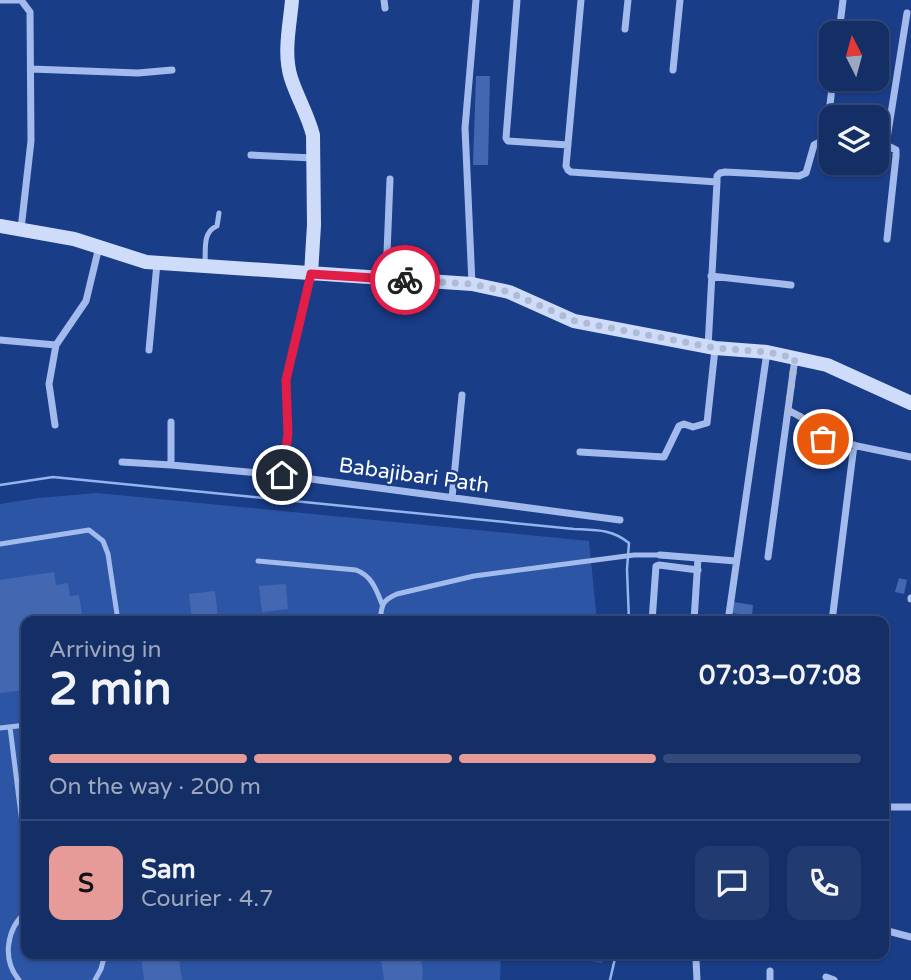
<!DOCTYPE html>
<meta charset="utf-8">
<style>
body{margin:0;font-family:"Varela Round",sans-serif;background:#213a6f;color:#f1f3f6;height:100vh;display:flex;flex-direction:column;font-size:26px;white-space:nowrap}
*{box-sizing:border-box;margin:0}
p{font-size:23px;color:#9da8bf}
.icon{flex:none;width:38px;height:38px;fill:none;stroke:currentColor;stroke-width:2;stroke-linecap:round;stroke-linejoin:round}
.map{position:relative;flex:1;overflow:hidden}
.sheet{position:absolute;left:21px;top:616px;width:868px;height:343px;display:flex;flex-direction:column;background:#142e66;border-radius:14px;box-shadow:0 2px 5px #0004,0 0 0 2px #334a7a}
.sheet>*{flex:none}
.needle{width:46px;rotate:354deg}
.buttons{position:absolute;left:819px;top:21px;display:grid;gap:14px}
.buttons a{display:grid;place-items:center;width:70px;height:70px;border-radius:14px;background:#142e66;box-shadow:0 2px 5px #0004,0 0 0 2px #334a7a;font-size:35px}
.pin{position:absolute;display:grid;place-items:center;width:60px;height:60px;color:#fff;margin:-30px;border:4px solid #fff;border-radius:50%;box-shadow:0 2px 7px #0007}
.courier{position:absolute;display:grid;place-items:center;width:70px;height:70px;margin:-35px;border:5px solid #e11d48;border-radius:50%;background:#fff;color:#222;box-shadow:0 2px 9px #0007}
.overview em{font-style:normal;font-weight:700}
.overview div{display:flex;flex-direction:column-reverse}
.overview{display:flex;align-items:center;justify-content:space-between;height:119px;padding:0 28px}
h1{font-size:46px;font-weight:700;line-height:52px}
.bar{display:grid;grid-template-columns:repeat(4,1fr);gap:10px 7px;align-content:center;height:84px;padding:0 28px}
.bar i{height:9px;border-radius:5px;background:#334a7a}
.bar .current{background:#e69b98}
.bar p{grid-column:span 4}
.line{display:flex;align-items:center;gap:18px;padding:0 28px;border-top:2px solid #334a7a}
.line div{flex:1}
.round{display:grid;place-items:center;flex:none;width:74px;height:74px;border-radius:14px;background:#213a6f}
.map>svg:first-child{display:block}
.green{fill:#2d55a6}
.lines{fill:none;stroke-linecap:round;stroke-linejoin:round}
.stream{stroke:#95b4ef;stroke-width:2.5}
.building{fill:#4367b1}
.lane{stroke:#a2bbec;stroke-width:5}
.street{stroke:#a2bbec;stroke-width:7}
.secondary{stroke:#cfdcf9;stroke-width:14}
.done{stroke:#afbbd5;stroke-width:7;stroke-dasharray:0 12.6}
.route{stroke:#e11d48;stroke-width:9}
.labels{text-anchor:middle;stroke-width:5;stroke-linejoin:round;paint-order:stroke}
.street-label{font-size:21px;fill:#fff;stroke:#1a3d88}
</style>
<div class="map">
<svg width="911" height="980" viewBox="0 0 911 980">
<rect width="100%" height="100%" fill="#1a3d88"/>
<path class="green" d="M97,493l492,48 8,80h-571v333h475l-1,26h-500v-476l38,-6z
M546,954h56v9z"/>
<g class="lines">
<path class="stream" d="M0,485l53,-8 521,52c22,1 38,0 55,14l-2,26 2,52
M610,980l6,-26"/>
</g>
<path class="building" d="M476,76h14l-2,89h-15z
M54,572l2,13 12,-2 2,13 9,-1 4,26h-57v69l-26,3v-113z
M899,578l8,2 -3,14 -9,-2z
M286,584l2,25 -26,3 -3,-26z
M215,591l3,26 -26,4 -3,-27z
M734,602l19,3 -1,11 -20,-3z
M732,617l20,3v1h-21z
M141,954h37l4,26h-38z
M380,954h40l3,19 -1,7h-38z"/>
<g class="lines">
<path class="lane" d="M205,264c1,-14 -3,-32 12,-38l2,-13
M0,544l89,-14 14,11 5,13 10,67
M258,561l98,9c16,6 20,19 26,34
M380,621c2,-16 1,-20 17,-27l77,-18 160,-21h26
M25,725l1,12
M10,727l16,128
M0,728l26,-3
M19,980c-17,-20 -13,-51 7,-68
M95,980l6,-11 4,-15"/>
<path class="street" d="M0,0h21l9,12 1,129 -10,88
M384,0l1,8
M517,0l-11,138 2,3 60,4
M581,0l-15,166 2,4 3,2 146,10 -9,165
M625,29l3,-29
M839,33l4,-33
M31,69l107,4 34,-3
M673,70l7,-70
M877,144l9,1 21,-132
M886,145l10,5v6l-9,83
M251,155l62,3
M717,182v-6l3,-3 5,-1 74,4 7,-3 8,-28 12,-6 7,-60
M311,274l-25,106 2,54 -7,41 339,45
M711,276l80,9
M386,278l4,-99
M472,284l-7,-156 11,-128
M0,340l56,5
M149,350l8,-87
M788,410l24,13 11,16 88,18
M171,422v43l110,10
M55,425l-6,-41 7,-39 30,-44 13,-54
M580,452l84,5 15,-31 5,-2 9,3 14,-4 8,-74
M122,462l49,3
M452,498l10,-103
M660,555l76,6
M768,557l27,-199
M911,599v-1
M652,621l4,-55 3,-1 39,5
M694,621l4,-63
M728,621l39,-269
M832,621l22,-176
M884,807h27
M884,930l27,7
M696,960l1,20
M826,977l8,3
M770,980v-9"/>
<path class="secondary" d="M292,0c-2,25 -9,53 -1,78 6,19 17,37 22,57l1,90 -3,49
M0,226l74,13 72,23 326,22 37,8 65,29 141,27 52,4 60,13 84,38"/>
</g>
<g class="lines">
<path class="done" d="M405,280l67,4 37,8 66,29 140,27 52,4 28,6 -7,52 24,13 11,16"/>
<path class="route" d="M282,475l6,-41 -2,-54 25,-106 94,6"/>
</g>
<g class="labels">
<g class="street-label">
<text transform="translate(414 475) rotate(8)" y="7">Babajibari Path</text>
</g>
</g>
</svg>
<div class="buttons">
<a><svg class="needle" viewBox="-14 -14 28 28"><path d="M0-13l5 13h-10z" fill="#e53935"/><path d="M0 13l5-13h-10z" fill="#9da8bf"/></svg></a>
<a><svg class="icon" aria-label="layers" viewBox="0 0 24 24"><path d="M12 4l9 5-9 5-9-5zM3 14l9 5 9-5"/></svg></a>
</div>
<div class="pin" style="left:823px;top:439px;background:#ea580c"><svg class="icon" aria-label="bag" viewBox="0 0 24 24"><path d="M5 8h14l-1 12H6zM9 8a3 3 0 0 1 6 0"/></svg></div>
<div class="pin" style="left:282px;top:475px;background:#1f2937"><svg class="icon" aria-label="home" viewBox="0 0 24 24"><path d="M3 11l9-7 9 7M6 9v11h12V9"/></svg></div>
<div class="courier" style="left:405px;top:280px"><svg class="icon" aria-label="bike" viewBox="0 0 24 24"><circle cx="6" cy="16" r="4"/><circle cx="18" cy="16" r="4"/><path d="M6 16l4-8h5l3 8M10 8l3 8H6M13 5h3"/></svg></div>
<section class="sheet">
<div class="overview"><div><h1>2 min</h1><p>Arriving in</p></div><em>07:03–07:08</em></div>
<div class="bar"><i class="current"></i><i class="current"></i><i class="current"></i><i></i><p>On the way · 200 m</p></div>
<div class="line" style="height:126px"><b class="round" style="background:#e69b98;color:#111">S</b><div><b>Sam</b><p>Courier · 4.7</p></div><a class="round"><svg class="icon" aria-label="chat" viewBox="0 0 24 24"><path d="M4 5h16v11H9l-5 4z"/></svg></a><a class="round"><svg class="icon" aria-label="phone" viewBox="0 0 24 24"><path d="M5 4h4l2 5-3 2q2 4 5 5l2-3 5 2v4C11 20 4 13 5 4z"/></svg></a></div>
</section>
</div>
